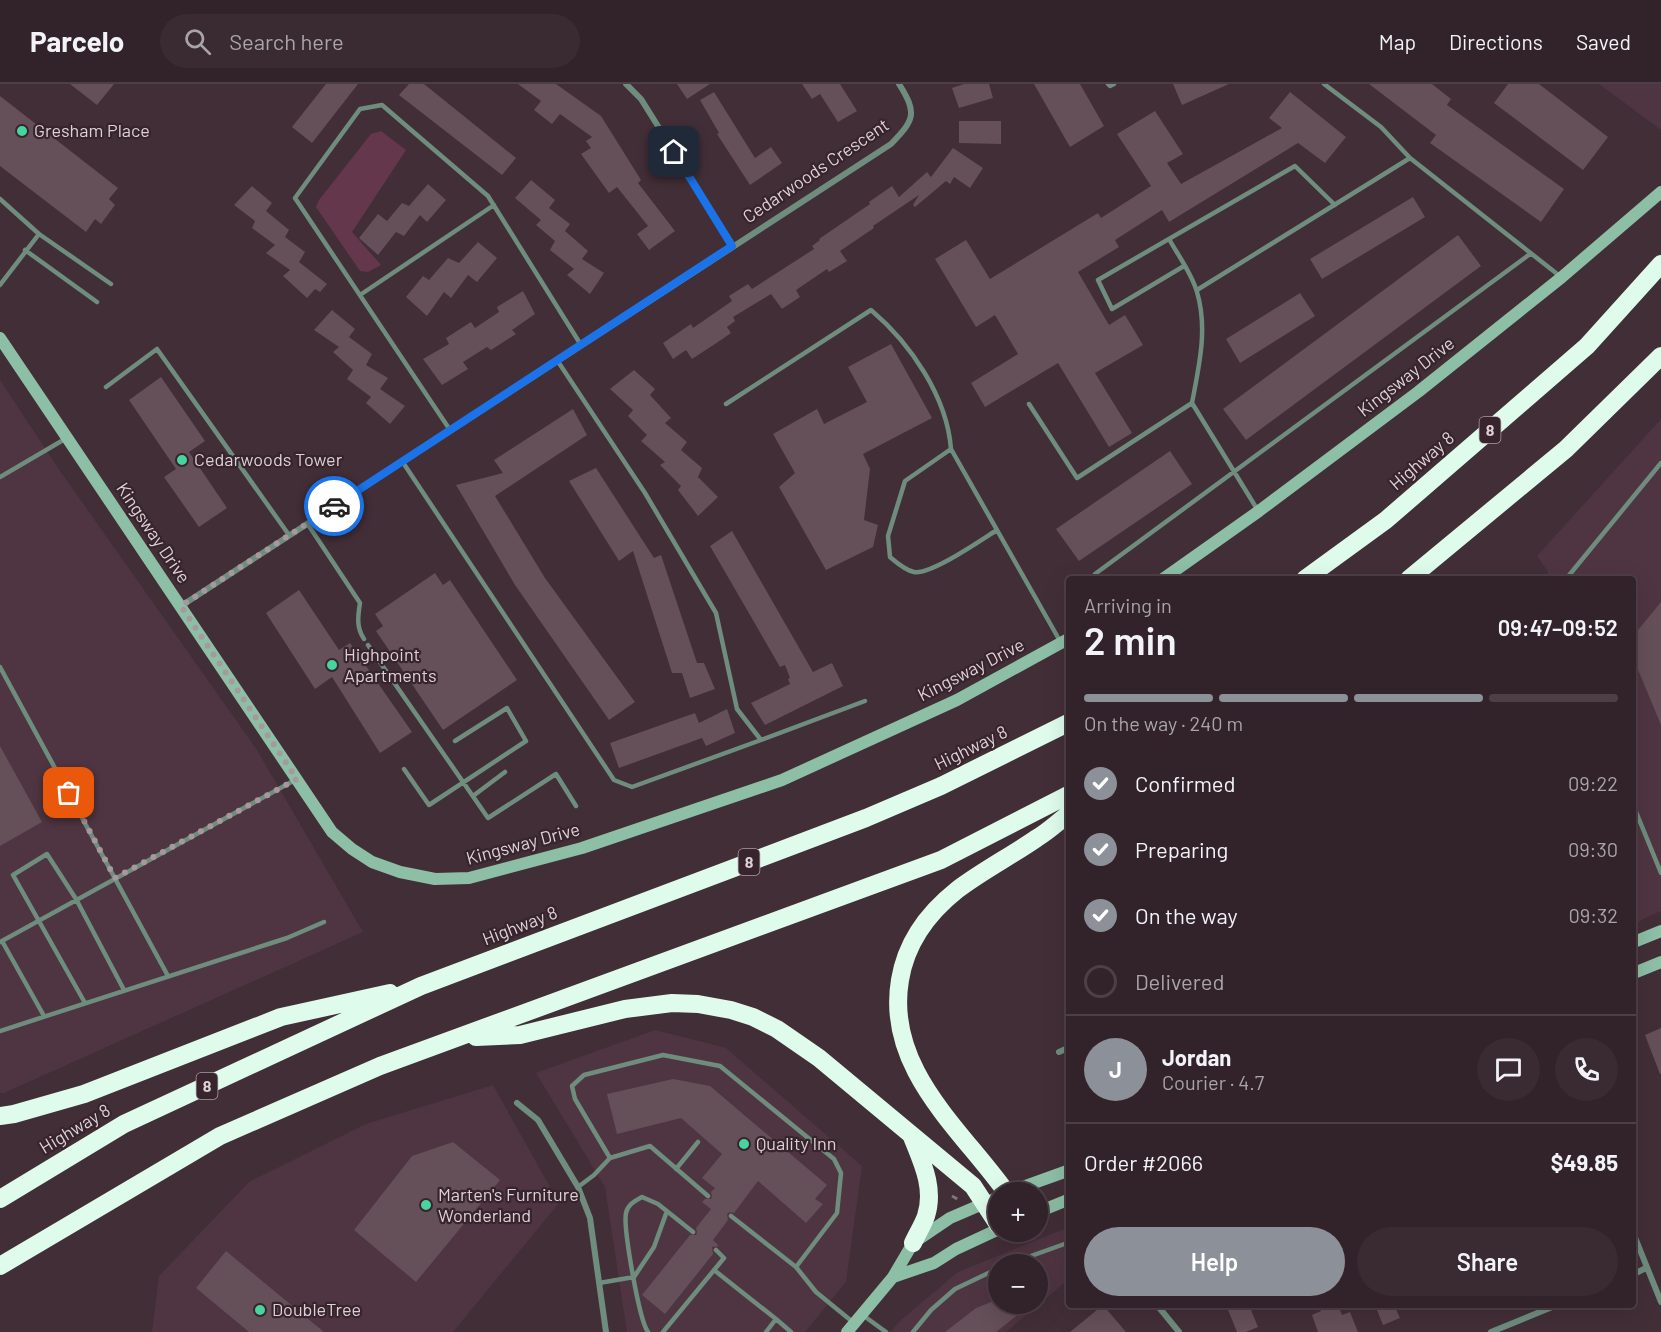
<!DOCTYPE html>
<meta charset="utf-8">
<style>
body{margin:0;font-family:Barlow,sans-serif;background:#3a2a31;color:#f1f3f6;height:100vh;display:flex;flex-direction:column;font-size:22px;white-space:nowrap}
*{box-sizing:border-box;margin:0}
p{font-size:20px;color:#a8a4a8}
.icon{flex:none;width:33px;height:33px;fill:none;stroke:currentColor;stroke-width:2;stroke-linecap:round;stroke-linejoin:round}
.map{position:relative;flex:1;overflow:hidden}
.side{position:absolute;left:1066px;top:492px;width:570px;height:732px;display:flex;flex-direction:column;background:#322229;border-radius:6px;box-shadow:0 6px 24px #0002,0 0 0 2px #4d3f46}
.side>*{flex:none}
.buttons{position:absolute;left:988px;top:1098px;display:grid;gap:12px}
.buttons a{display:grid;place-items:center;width:60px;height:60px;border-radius:50%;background:#322229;box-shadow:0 6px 24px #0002,0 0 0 2px #4d3f46;font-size:30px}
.pin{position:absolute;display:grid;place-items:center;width:51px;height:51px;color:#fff;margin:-26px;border-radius:12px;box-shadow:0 3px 9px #0006}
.courier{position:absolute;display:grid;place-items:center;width:60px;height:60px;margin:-30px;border:4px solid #1a73e8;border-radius:50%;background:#fff;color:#222;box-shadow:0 2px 8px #0007}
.summary em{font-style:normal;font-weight:600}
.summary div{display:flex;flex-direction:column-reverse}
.summary{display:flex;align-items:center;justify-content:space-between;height:102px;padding:0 18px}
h1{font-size:39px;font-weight:600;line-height:45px}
.bar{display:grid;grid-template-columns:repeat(4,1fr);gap:9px 6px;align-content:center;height:72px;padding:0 18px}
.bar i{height:8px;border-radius:4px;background:#4d3f46}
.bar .active{background:#8c9099}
.bar p{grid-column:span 4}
.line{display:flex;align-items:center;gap:15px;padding:0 18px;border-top:2px solid #4d3f46}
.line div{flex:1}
.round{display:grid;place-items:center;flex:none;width:63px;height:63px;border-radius:32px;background:#3a2a31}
ol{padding:0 18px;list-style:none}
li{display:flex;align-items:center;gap:18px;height:66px}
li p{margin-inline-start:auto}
li .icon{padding:6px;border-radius:50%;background:#8c9099;color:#fff;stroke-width:4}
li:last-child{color:#a8a4a8}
li i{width:33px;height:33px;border:3px solid #4d3f46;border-radius:50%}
.button{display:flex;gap:12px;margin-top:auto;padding:12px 18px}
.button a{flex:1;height:69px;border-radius:36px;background:#8c9099;color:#fff;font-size:24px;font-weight:600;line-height:69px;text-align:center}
.button a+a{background:#3a2a31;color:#f1f3f6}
header{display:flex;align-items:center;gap:36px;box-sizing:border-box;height:84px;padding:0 30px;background:#322229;border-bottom:2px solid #4d3f46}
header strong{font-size:28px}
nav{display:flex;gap:33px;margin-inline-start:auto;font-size:21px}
.search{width:420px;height:54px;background:#3a2a31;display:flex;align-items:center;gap:15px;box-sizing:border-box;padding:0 21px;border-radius:33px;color:#a8a4a8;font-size:22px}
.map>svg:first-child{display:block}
.built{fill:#4f3541;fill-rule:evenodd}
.green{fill:#64374c}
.building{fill:#654f58}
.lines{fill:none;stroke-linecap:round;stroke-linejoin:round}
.path{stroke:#84737a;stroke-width:3;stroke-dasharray:6 3;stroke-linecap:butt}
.lane{stroke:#6e8d7e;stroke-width:4.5}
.street{stroke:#6e8d7e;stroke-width:6}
.secondary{stroke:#8dbea6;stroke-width:12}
.highway{stroke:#defbec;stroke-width:18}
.done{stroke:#a7989e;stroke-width:6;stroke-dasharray:0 10.8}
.route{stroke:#1a73e8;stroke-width:8}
.poi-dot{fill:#47d49e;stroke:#37242d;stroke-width:2}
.labels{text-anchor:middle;stroke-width:4.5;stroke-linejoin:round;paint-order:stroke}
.shield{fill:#37242d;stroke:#ac9da3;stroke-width:1.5}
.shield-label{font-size:16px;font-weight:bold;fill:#ded1d6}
.poi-label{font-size:18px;fill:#ded1d6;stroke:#37242d;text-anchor:start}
.street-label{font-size:18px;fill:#ded1d6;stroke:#37242d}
</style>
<header>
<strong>Parcelo</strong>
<div class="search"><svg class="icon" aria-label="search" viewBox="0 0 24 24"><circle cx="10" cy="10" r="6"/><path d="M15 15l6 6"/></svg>Search here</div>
<nav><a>Map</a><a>Directions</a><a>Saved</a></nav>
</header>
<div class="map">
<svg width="1661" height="1248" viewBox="0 0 1661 1248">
<rect width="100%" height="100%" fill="#422e37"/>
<path class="built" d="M1599,0h62v46z
M0,296l58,88 199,282 106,182 -359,161h-4z
M1661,335v492l-16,7 -11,7v-346h-87l1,-7 -11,-16z
M655,946l71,18 136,118 -16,116 -41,50h-178l-22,-145 -69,-114z
M493,1001l66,118 -106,129h-301l7,-56 90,-94 117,-58z
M1069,1143v52l-63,53h-116l12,-13 56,-47zM999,1180h39v40h-39z"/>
<path class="green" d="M381,47l25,19 -54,82 29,33 -13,7 -8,-1 -44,-64 3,-7 52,-66z"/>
<path class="building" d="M70,0h44l-17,21z
M326,0h32l-46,59 -20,-16z
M409,0h15l92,74 -14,17 -103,-80z
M518,0h38l45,32 40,64 -3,3 37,48 -26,19 -12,-16 11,-8 -31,-39 -8,6 -28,-39 10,-6 -5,-7 6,-4 -32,-23 -8,10 -18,-14 7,-9z
M677,0h33l-23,15z
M802,0h38l17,27 -19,11 -18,-28 -8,5z
M964,0h25l4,14 -34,10 -7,-20z
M1034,0h46l24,42 -34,21z
M1173,0h56l-47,21z
M1369,0h63l19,15 -4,6 117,84 -23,33 -111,-79 6,-8z
M1508,0h31l69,53 -25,33 -89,-67z
M714,8l41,66 16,-11 11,16 -32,22 -33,-51 2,-1 -19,-33z
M1290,8l56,45 -21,26 -27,-20 -129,79 -7,-12 -47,30 4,7 -41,25 31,53 16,-10 18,30 -48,28 37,60 -23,14 -51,-84 -73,44 -14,-24 47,-29 -23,-39 -19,12 -41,-68 31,-19 24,39 108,-66 3,5 50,-32 -34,-52 38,-23 28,43 -16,9 14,21 101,-56 -13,-10z
M0,12l118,92 -9,11 6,6 -14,19 -6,-5 -9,13 -86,-66z
M959,37h42v23l-42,-1z
M953,64l30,20 -13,20 -16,-11 -4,7 -4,-3 -31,26 -2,-2 6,-10 -46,31 1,2 -34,23 7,10 -18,11 -2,-3 -31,21 4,7 -18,12 -11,-15 -38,23 2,4 -8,6 4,6 -10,7 -29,19 -6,-9 -13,9 -10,-16 28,-19 2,4 39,-27 -3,-5 19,-12 4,5 62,-40 -2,-3 8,-6 -1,-1 51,-35 -1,-2 23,-16 7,11 28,-25 4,5z
M531,96l24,20 -6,8 21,16 -5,7 23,20 -6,8 22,14 -14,21 -23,-19 7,-6 -24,-19 5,-9 -19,-16 5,-5 -26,-22z
M428,100l18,16 -19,22 -7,-7 -16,21 -8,-4 -18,23 -19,-17 19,-24 9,7 15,-18 7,3z
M252,102l20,17 -6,8 23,19 -4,7 20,15 -6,10 28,22 -7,8 -5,-3 -8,9 -24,-22 7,-6 -24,-17 9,-8 -23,-17 3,-7 -21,-16z
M1413,113l12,20 -103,62 -12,-20z
M1458,151l23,31 -235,174 -23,-31z
M478,158l19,16 -20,24 -9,-7 -17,23 -7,-6 -17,24 -21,-19 17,-21 6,4 19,-22 11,5z
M523,207l12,23 -23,16 4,4 -25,16 -4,-3 -24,15 5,7 -26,16 -19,-26 26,-15 -3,-6 25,-16 4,6 24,-16 -2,-5z
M1300,209l15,23 -75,47 -14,-24z
M332,226l23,19 -6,8 23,17 -6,11 22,13 -8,11 25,17 -15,18 -24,-21 5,-6 -24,-18 6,-9 -20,-18 6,-5 -25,-17z
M891,260l41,74 -69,36 7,15 -6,51 14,5 -5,22 -47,23 -47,-83 16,-14 -22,-39 44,-25 7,15 43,-22 -19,-35z
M634,286l21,19 -5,6 21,23 -6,5 22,19 -6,8 21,18 -4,9 20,20 -20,19 -20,-26 3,-4 -21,-21 5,-3 -24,-21 6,-6 -19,-19 5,-6 -23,-21z
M161,293l44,64 -16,11 38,56 -28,19 -35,-50 12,-8 -47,-69z
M573,325l14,26 -92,61 50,82 90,124 -26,18 -94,-135 -59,-100 47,-12 -9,-13z
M1170,367l22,33 -113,77 -23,-32z
M596,384l58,90 7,-3 36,108h7l11,26 -25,9 -8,-25h-10l-39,-122 -14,10 -50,-80z
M732,447l81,141 19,-9 11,23 -78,39 -14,-22 39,-19 -2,-5 2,-1 -5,-13 -5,2 -70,-121z
M435,489l8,12 7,-5 67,100 -74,50 -67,-99 7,-5 -8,-12z
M299,506l40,60 11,-7 62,89 -32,21 -48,-76 -17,12 -49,-76z
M1661,518v123l-27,-65v-25z
M727,625l8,24 -29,13 -4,-8 -83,30 -9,-25 85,-30 4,10z
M0,662l42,76 -42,24z
M1661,944v46h-1l-15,-39z
M673,995l37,7 117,99 -12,14 8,5 -17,19 -48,-42 -24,32 -4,-1 -3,2 1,6 -15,20 6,6 -7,1 1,7 -48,60 -23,-19 48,-60h6l1,-3 -1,-4 15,-19 -9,-7 3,-3h6l1,-3 -1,-4 4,-4 -13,-10 20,-24 -41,-36 -64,16 -10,-40z
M453,1058l47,38 -84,102 -62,-52 58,-74z
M226,1167l98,81h-75l-53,-44z
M999,1215v5h32l-35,28h-51l31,-24z
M1103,1221l23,27h-56z
M1226,1221h23l9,22 -12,5h-9z
M1319,1221h19l4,10 8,-3 8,20h-40l-6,-17 9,-4z
M1375,1221h19l6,13 -17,7z"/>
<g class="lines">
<path class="path" d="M952,1112l7,4"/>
<path class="lane" d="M1108,0l2,2 4,-2
M1324,0l57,43 29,31 151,119
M0,115l39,35 -39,51
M39,150l72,50
M1169,155c9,16 23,35 28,53 11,37 2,74 -5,111l65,106
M25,166l72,52
M1184,182l-72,43 -14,-29 197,-114 40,39
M1197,206l213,-132
M360,211l134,-90
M106,303l51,-38 132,186
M726,320l145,-94c40,34 76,87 80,139l109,192
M1029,320l48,74 115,-75
M450,346l-155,-232 65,-89 22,-4 106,91 93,149
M951,365l-46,32 -17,55 2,21c7,6 15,13 24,15 17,3 67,-32 83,-42
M402,377l212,319 18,7 129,-47 -24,-31 -21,-96 -71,-120 -88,-133
M0,393l65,-38
M307,439l53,80c-2,13 -4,24 4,36
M1095,490l435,-320
M1566,495l95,-116
M368,561l120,173 68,-44 20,32
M0,583l168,309
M761,656l104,-39
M404,685l25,36 97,-64 -19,-33 -52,33
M473,712l32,-24
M1634,723l27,66
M2,857l42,75
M0,858l295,-162
M85,919l-72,-128 34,-21 29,45 48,91
M0,947l287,-93 37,-16
M610,1074l-35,-59 -3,-13 12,-11 79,-20 57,11 114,93 7,14 -4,40 -41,54
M676,1085l22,-27
M578,1103l16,-12 16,-17 40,-12 58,50
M731,1132l65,51 20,25 38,31
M1009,1180l61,-22
M714,1186l62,49
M599,1199l35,-6 20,-30 13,-36
M864,1232l22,16
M648,1248c-9,-12 -25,-105 -22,-119 2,-9 9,-12 16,-16l16,7 35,28
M663,1248l61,-74 -8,-8
M766,1248l10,-13 15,13
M913,1248l18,-22 24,-21 44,-21"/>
<path class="street" d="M626,0l15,15 92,147
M181,522l710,-462c23,-24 27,-30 8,-60
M1059,968l11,-5
M517,1019l21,17 40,67 12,31 16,114
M1634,1151l27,67
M1634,1190l12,-6
M1157,1221l22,27
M1491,1248l66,-27"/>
<path class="secondary" d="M0,254l332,494 20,17 20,13 28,10 35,7 34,-1 113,-30 200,-68 175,-80 113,-62
M1163,495l96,-68 159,-119 144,-115 99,-85
M1634,858l27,-11
M1634,889l27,-11
M1009,1108l61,-22
M1038,1128l32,-13
M893,1193l41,-14 22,-14 43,-20
M847,1248l46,-55 20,-34 37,-25 49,-21"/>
<path class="highway" d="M1305,495l81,-59 201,-174 74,-82
M1409,495l157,-130 95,-93
M476,953l44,-2 105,-26 47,-6 26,1 33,6 22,7 24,12 42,29 154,128 26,40
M0,1032l14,-2 70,-20 197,-77 109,-24
M912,1053c10,25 23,51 14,79 -3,9 -9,18 -13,27
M1006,1108c-46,-64 -121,-124 -106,-212 6,-37 28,-67 57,-90 25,-19 54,-34 80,-52 12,-7 22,-17 33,-25
M0,1115l124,-75 297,-138 445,-168 75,-32 129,-64
M0,1182l220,-130 160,-70 561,-206 129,-66"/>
</g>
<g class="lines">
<path class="done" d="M69,709l46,85 182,-99 -116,-173 153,-100"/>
<path class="route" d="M334,422l398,-260 -58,-94"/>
</g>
<g class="poi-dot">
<circle cx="22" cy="47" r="6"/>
<circle cx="182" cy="376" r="6"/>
<circle cx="332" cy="581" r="6"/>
<circle cx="744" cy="1060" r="6"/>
<circle cx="426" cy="1121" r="6"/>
<circle cx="260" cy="1226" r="6"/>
</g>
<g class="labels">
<g class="shield">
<rect x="1479.5" y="333" width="21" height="26" rx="4.5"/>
<rect x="738.5" y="765" width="21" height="26" rx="4.5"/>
<rect x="196.5" y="989" width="21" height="26" rx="4.5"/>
</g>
<g class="shield-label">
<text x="1490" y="352">8</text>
<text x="749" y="784">8</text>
<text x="207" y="1008">8</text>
</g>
<g class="poi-label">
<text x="34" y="53">Gresham Place</text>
<text x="194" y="382">Cedarwoods Tower</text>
<text x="344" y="577">Highpoint<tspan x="344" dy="21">Apartments</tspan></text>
<text x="756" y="1066">Quality Inn</text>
<text x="438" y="1117">Marten's Furniture<tspan x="438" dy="21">Wonderland</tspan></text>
<text x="272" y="1232">DoubleTree</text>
</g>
<g class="street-label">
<text transform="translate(816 87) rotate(-34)" y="6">Cedarwoods Crescent</text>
<text transform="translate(1406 293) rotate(-38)" y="6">Kingsway Drive</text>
<text transform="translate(1422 377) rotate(-41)" y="6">Highway 8</text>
<text transform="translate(153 449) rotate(56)" y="6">Kingsway Drive</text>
<text transform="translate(971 586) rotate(-27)" y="6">Kingsway Drive</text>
<text transform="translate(971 664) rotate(-26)" y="6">Highway 8</text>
<text transform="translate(523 760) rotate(-15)" y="6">Kingsway Drive</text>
<text transform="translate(520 842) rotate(-21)" y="6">Highway 8</text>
<text transform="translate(75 1045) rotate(-31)" y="6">Highway 8</text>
</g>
</g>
</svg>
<div class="buttons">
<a>+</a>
<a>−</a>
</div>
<div class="pin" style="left:69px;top:709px;background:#ea580c"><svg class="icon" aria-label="bag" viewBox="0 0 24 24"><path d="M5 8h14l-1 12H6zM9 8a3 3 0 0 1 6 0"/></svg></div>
<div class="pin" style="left:674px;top:68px;background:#1f2937"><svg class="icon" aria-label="home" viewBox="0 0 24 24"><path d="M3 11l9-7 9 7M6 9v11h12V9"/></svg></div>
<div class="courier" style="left:334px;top:422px"><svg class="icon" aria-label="car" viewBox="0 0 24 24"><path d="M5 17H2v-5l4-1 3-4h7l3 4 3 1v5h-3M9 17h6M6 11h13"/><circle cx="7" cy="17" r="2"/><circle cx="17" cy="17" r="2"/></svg></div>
<section class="side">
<div class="summary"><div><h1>2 min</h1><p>Arriving in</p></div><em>09:47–09:52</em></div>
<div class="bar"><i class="active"></i><i class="active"></i><i class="active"></i><i></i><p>On the way · 240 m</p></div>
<ol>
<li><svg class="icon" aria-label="check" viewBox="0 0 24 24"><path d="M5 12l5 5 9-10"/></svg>Confirmed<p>09:22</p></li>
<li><svg class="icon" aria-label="check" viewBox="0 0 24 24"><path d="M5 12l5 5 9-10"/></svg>Preparing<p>09:30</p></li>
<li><svg class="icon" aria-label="check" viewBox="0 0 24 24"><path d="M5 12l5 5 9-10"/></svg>On the way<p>09:32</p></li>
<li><i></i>Delivered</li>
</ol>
<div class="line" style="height:108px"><b class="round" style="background:#8c9099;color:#fff">J</b><div><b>Jordan</b><p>Courier · 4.7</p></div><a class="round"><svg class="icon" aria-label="chat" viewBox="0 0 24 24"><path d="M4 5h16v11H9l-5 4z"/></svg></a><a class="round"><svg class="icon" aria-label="phone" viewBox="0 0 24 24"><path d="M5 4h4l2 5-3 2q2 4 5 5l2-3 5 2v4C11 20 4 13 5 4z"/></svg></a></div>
<div class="line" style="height:78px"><div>Order #2066</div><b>$49.85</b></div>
<div class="button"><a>Help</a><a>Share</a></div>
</section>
</div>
